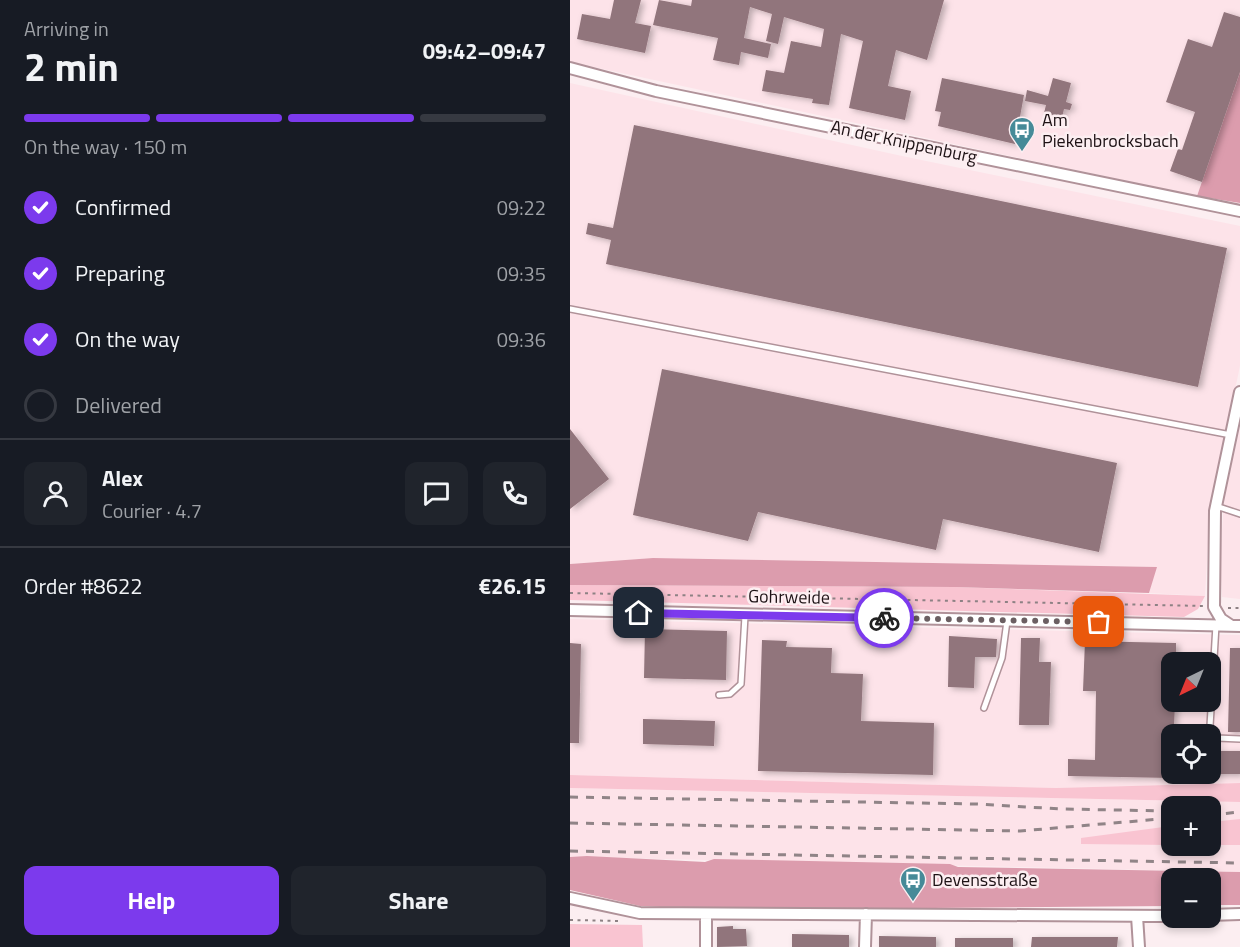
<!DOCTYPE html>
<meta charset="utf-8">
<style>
body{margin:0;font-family:"Titillium Web",sans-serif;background:#20242c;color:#f1f3f6;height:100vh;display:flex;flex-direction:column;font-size:22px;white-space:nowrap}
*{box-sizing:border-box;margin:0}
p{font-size:20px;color:#9ea1a6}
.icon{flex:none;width:33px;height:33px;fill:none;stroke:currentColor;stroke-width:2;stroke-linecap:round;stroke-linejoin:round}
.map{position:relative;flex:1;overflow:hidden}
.sheet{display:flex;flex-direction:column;background:#171b24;width:570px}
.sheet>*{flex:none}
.needle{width:39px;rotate:223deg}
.controls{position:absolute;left:591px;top:652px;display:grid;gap:12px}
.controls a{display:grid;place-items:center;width:60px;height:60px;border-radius:12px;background:#171b24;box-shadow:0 3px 9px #0003;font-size:30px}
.pin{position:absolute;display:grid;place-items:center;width:51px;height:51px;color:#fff;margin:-26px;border-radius:12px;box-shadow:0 3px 9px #0006}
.courier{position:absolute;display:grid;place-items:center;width:60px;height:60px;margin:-30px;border:4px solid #7c3aed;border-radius:50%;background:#fff;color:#222;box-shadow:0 2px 8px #0007}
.overview em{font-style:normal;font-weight:700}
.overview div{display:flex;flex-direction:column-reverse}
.overview{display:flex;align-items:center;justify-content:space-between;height:102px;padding:0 24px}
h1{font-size:39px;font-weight:700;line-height:45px}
.bar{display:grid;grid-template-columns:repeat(4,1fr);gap:9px 6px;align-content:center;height:72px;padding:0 24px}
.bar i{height:8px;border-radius:4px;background:#363941}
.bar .selected{background:#7c3aed}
.bar p{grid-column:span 4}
.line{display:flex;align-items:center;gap:15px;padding:0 24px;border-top:2px solid #363941}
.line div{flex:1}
.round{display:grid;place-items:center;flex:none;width:63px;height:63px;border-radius:12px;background:#20242c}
ol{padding:0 24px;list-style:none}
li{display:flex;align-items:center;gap:18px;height:66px}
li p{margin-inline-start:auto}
li .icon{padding:6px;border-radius:50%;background:#7c3aed;color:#fff;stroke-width:4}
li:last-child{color:#9ea1a6}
li i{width:33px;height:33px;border:3px solid #363941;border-radius:50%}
.primary-button{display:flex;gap:12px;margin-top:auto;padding:12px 24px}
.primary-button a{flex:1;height:69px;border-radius:12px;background:#7c3aed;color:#fff;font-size:24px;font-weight:700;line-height:69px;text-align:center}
.primary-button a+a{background:#20242c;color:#f1f3f6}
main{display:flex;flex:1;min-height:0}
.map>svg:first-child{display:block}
.built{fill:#fde3e9;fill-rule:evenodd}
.green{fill:#f9c4d1}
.forest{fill:#dc9cad}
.building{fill:#91747b;filter:url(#shadow)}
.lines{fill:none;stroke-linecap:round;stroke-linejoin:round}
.service-casing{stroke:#b09299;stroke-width:8}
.minor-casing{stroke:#b09299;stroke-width:14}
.path{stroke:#8d8184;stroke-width:2;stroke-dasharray:3 4.5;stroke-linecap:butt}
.service{stroke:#fff;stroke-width:5}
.minor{stroke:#fff;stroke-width:10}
.rail{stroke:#908487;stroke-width:3;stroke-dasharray:8 8;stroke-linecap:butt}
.done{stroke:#6b5f62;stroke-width:6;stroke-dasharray:0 10.8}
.route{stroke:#7c3aed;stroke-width:8}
.labels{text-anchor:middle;stroke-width:5;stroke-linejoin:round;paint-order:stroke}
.poi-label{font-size:18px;fill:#1d1215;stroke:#fceef1;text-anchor:start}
.street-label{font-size:18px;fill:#1d1215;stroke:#fceef1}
</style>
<main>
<section class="sheet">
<div class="overview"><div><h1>2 min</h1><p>Arriving in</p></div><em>09:42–09:47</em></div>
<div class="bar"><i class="selected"></i><i class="selected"></i><i class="selected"></i><i></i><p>On the way · 150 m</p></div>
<ol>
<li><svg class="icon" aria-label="check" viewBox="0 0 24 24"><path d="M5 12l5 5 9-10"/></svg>Confirmed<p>09:22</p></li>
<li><svg class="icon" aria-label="check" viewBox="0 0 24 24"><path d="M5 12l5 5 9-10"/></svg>Preparing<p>09:35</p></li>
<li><svg class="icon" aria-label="check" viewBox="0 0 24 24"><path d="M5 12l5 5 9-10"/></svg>On the way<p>09:36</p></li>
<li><i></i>Delivered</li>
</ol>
<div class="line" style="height:108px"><a class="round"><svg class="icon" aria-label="person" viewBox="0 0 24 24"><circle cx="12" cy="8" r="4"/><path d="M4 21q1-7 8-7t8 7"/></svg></a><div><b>Alex</b><p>Courier · 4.7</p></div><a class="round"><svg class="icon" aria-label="chat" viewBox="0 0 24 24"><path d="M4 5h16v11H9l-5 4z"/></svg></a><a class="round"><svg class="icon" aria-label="phone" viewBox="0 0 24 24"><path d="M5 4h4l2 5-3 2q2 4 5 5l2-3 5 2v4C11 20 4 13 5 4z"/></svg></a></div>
<div class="line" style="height:78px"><div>Order #8622</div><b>€26.15</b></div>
<div class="primary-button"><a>Help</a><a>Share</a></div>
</section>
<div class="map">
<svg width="670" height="947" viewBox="0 0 670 947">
<defs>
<filter id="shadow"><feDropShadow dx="3.5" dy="2" stdDeviation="3" flood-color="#0004"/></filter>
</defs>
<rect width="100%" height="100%" fill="#fceef1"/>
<path class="built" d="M0,0h670v72l-43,124 -627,-134z
M0,83l332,73 338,70v140l-30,142 -5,88 -56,-3 7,-26 -503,-9 -83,6z
M670,426v173l-18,-2 -2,-35 4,-63z
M0,619l670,16v148l-184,5 -486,-13zM602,663h38v39h-38zM602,735h38v39h-38z
M0,788l670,14v70l-670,-15zM602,807h38v39h-38z"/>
<path class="green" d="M0,585l385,2 250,9 -7,13 -14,8 -614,-17z
M0,775l486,13 184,-5v19l-670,-14z
M670,819v26h-29v-23z
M601,826v19l-90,-1v-6z
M0,924l72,1 1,22h-73z"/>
<path class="forest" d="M670,72v131l-43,-7z
M83,558l504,9 -8,26 -194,-6 -385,-2v-21z
M17,856l118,6 9,-3 236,5 8,3 282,5v33h-29l-1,-26h-38l-1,27 -452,4 -79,-4 -70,-16v-33z"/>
<path class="building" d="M44,0h27l-6,23 16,3 -6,27 -68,-14 5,-25 28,5z
M89,0l32,6 1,-6h252l-17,60 -31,-10 -8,36 23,5 -6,29 -56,-12 14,-67 -22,-7 -12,71 -17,-2 1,-4 -51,-8 4,-21 18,3 7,-32 30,6 3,-18 -40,-12 -6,27 -12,-3 6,-27 -22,-7 -6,31 27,6 -3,14 -27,-6 -2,13 -26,-5 5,-22 -65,-13z
M654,12l16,5v55l-38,110 -32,-11 8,-22 4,1 13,-38 -29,-10 22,-63 24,8z
M372,78l82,17 -9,49 -77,-18 3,-14 -6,-1z
M483,78l18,5 -5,19 6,2 -2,6 -6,-1 -3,13 -18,-5 3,-12 -21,-4 2,-11 21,6z
M64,125l593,123 -29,139 -592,-123 5,-24 -25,-6 2,-11 25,5z
M92,369l455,94 -18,89 -156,-33 -7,31 -178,-38 -10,29 -115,-26z
M0,429l39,50 -39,30z
M75,629l82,2 -1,49 -82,-2z
M379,636l48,3 -1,18h-21l-1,31 -26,-1z
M451,638h19l-1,24h12l-2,63h-30z
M192,640l25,1 -1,6 46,1 -1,25 32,1 -2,47 73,2 -1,52 -175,-4z
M515,641l91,2v20h-4v39h3l-3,76 -104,-2v-17l27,1 1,-69h-13z
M0,643l11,1 -2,99h-9z
M660,648h10v84h-12z
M73,719l72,2 -1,25 -71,-2z
M640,751h30v23h-30z
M163,926v3h13l1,17 -30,1v-20z
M222,934l57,1v12h-57z
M309,936l57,1v10h-57z
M462,937h86l-1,10h-86z
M385,938h58v9h-58z"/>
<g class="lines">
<defs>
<path id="service" d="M0,309l661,126
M646,506l24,8
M646,625l-6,101 7,12 23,1
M149,695l11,-1 11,-10 4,-68
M414,708l18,-50 5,-37"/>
<path id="minor" d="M0,68l86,23 584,120
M0,610l670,16
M660,625l-9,-6 -7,-12 1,-96 25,-119
M0,898l70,15 532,3
M136,914v33
M640,915l30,-1
M567,916l2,31
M295,947l1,-33"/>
</defs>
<use href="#service" class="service-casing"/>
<use href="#minor" class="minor-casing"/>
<path class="path" d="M0,593l634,13
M658,608h12
M0,920l51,1"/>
<use href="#service" class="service"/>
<use href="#minor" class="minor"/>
<path class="rail" d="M0,797l406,7 85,5 111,2
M640,815l30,-3
M0,823l450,8 152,-13
M0,851l670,12"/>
</g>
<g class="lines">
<path class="done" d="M314,618l215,4"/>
<path class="route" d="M69,613l245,5"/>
</g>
<defs>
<symbol id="bus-pin" viewBox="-11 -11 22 30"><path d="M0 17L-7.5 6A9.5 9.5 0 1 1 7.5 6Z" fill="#468a98" stroke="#fceef1"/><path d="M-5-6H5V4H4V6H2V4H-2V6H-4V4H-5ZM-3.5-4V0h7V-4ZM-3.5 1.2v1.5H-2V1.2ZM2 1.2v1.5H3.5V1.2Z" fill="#fff"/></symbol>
</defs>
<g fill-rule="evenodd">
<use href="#bus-pin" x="437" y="115" width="30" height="40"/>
<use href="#bus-pin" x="328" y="865" width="30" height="40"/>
</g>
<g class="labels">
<g class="poi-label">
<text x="472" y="126">Am<tspan x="472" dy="21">Piekenbrocksbach</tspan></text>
<text x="362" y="886">Devensstraße</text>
</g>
<g class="street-label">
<text transform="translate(334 142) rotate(12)" y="6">An der Knippenburg</text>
<text transform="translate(219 597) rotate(1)" y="6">Gohrweide</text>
</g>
</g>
</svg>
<div class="controls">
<a><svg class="needle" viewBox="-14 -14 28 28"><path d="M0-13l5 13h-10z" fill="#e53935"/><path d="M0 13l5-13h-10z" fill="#9ea1a6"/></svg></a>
<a><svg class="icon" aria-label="locate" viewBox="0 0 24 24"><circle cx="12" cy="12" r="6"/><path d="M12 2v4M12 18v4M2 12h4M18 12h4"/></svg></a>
<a>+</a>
<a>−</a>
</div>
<div class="pin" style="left:529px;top:622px;background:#ea580c"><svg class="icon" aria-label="bag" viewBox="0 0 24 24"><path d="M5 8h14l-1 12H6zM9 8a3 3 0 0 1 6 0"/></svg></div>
<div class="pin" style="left:69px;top:613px;background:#1f2937"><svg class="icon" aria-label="home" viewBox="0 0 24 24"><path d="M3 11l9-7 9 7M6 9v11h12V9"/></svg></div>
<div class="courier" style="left:314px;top:618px"><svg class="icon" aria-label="bike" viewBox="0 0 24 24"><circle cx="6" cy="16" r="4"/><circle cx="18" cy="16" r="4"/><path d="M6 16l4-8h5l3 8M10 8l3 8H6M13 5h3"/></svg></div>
</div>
</main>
